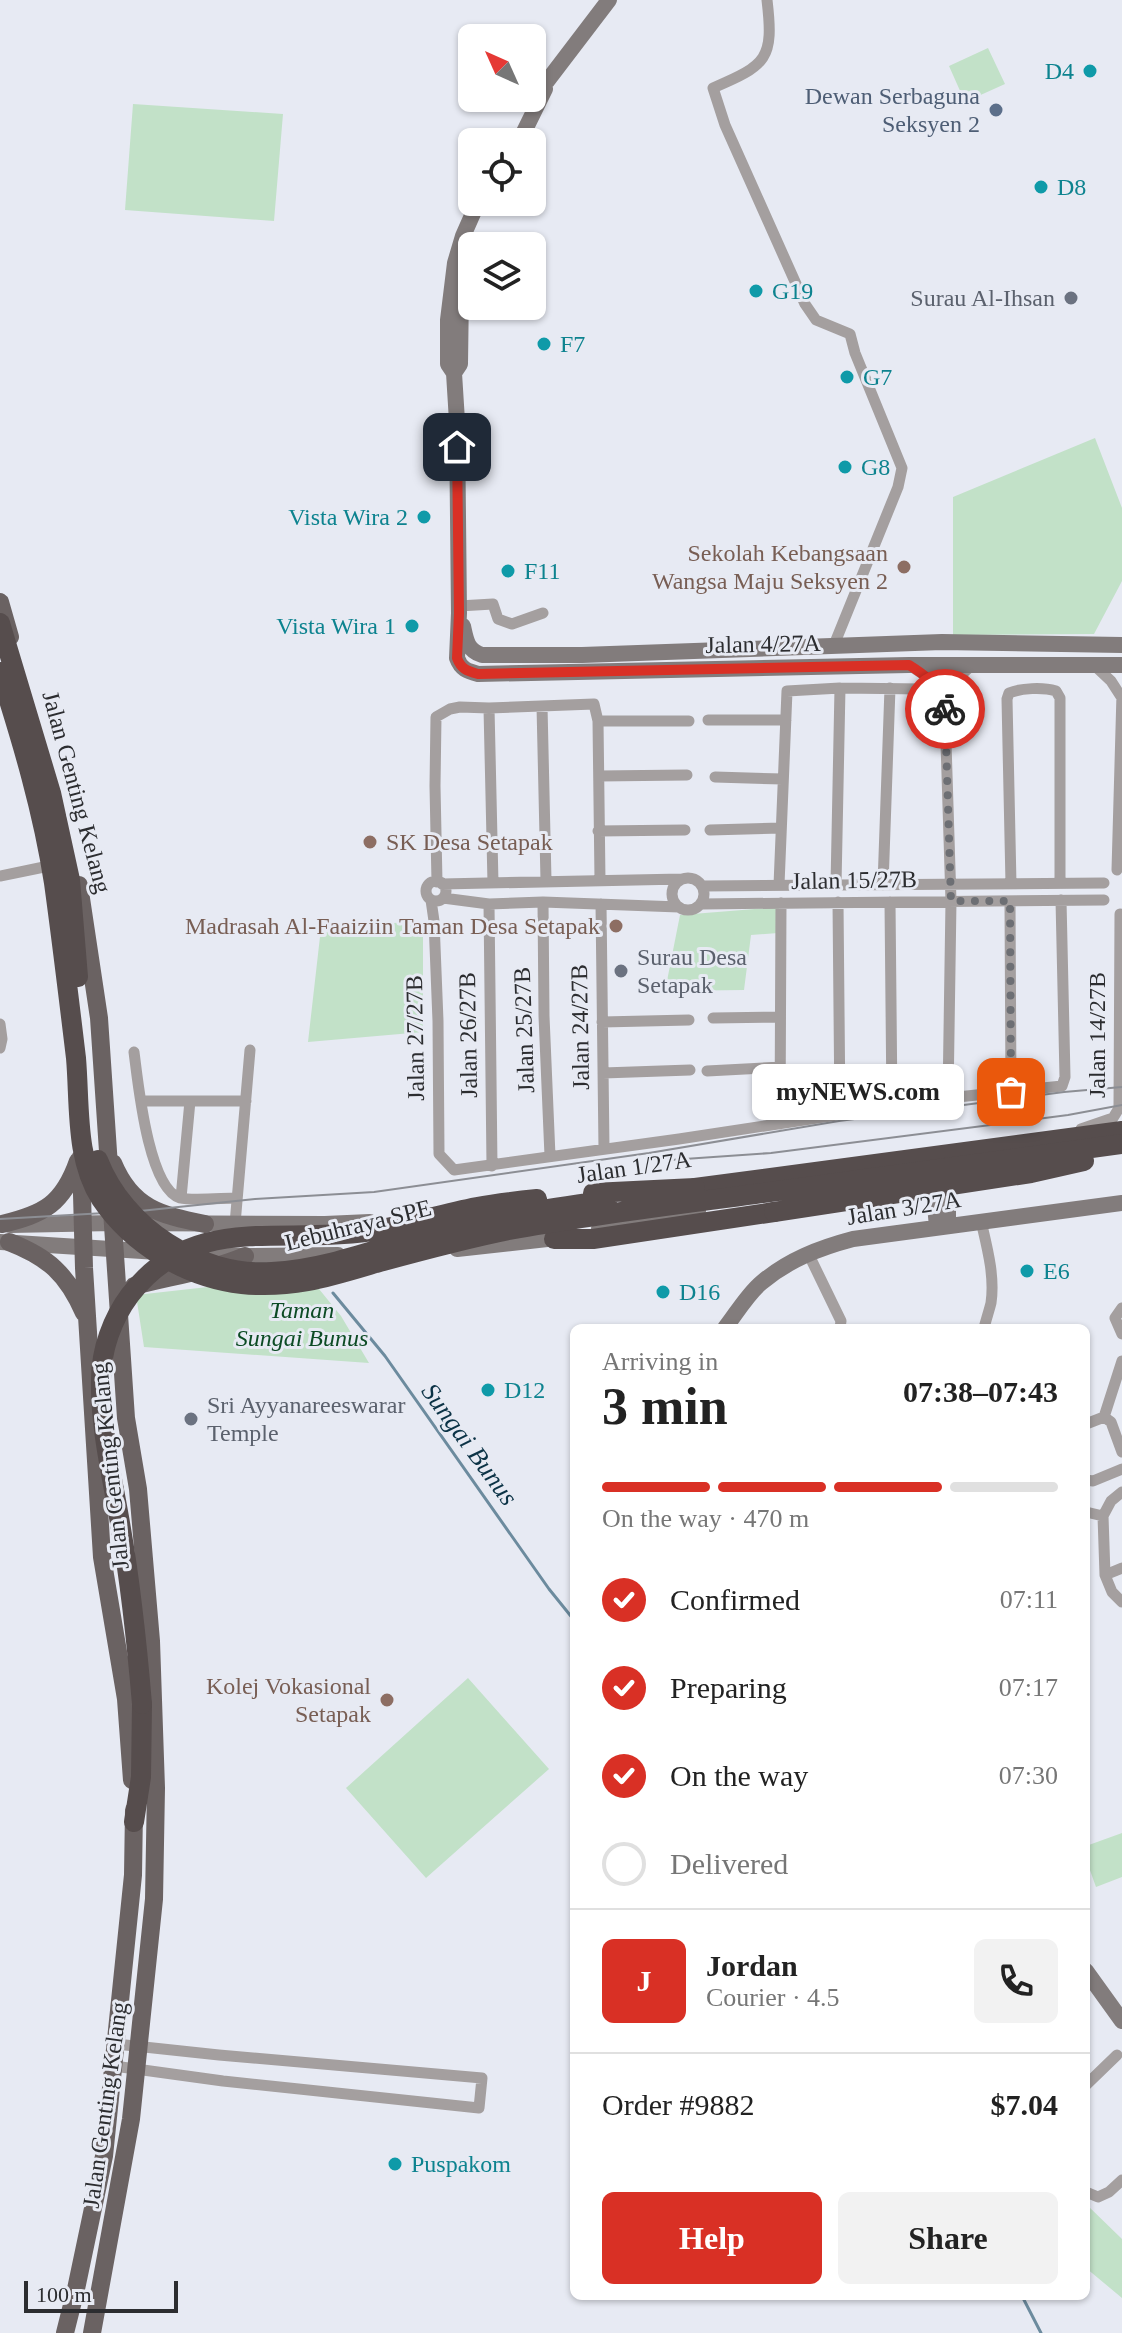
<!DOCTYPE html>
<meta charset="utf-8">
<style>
body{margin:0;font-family:Georgia,serif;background:#f2f2f2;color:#222;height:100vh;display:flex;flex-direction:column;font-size:30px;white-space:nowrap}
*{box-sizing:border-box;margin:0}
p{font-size:26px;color:#767676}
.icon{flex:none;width:44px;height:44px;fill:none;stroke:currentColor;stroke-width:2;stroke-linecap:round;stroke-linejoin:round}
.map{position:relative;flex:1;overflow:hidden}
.panel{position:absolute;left:570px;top:1324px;width:520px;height:976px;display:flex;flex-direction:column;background:#fff;border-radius:12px;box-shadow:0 2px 6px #0004}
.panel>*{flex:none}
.needle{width:52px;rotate:315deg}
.controls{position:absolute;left:458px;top:24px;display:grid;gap:16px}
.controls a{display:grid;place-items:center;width:88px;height:88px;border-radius:12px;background:#fff;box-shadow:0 2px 6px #0004;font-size:40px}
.scale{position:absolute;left:24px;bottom:20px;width:154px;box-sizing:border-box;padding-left:8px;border:4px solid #2c2d30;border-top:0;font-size:22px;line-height:28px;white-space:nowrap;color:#2c2d30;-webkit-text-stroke:6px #e7eaf3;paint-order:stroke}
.pin{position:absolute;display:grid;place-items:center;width:68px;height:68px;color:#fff;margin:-34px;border-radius:16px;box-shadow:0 4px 12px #0006}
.courier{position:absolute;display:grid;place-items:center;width:80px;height:80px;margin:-40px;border:6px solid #d93025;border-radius:50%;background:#fff;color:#222;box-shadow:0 2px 10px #0007}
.bubble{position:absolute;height:56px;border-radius:12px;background:#fff;box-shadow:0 2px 6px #0004;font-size:26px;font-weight:700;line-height:56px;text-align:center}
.head em{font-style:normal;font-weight:700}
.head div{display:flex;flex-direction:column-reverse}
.head{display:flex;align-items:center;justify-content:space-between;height:136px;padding:0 32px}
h1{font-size:52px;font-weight:700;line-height:60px}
.bar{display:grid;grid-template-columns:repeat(4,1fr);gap:12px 8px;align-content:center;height:96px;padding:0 32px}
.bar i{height:10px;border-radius:6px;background:#e0e0e0}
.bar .on{background:#d93025}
.bar p{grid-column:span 4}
.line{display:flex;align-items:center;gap:20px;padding:0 32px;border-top:2px solid #e0e0e0}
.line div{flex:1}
.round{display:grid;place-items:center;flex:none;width:84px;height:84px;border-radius:12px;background:#f2f2f2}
ol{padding:0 32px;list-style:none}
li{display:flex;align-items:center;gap:24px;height:88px}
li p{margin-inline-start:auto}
li .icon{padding:8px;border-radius:50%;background:#d93025;color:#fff;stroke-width:4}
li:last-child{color:#767676}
li i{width:44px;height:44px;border:4px solid #e0e0e0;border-radius:50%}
.cta{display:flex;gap:16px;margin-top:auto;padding:16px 32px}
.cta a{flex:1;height:92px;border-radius:12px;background:#d93025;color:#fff;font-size:32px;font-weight:700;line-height:92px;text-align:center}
.cta a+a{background:#f2f2f2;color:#222}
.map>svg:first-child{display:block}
.green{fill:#c2e1c8}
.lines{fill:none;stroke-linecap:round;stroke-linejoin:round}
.stream{stroke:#6c8b9e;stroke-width:3}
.street{stroke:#a49f9f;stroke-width:11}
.secondary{stroke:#827c7c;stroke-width:16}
.primary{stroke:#6a6262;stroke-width:18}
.highway{stroke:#564d4d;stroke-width:20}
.tram{stroke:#8c8e94;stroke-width:2}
.highway-bridge{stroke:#564d4d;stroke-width:20}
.done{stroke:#6d6f74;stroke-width:8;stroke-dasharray:0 14.4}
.route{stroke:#d93025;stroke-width:10}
.culture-dot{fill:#0f9aa8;stroke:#e7eaf3;stroke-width:3}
.service-dot{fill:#5c6f8a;stroke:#e7eaf3;stroke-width:3}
.worship-dot{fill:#6b7280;stroke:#e7eaf3;stroke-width:3}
.education-dot{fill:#8d6e63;stroke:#e7eaf3;stroke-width:3}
.labels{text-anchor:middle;stroke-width:6;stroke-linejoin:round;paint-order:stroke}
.culture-label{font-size:24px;fill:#0d838f;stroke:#e7eaf3;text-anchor:start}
.service-label{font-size:24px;fill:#4e5e75;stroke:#e7eaf3;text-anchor:end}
.worship-label{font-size:24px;fill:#5b616d;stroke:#e7eaf3;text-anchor:start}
.education-label{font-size:24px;fill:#785e54;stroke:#e7eaf3;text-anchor:end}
.street-label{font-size:24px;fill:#2c2d30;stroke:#e7eaf3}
.park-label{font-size:24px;font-style:italic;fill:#0c4b24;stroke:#e7eaf3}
.water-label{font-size:26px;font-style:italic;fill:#0c3346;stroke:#e7eaf3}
</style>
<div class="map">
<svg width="1122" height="2333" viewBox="0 0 1122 2333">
<rect width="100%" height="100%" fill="#e7eaf3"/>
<path class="green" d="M988,48l17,36 -40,18 -16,-36z
M133,104l150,10 -9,107 -149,-11z
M1095,438l27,70v73l-28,53 -141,1v-138z
M779,907l-1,26 -27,2 -7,55 -79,1 15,-76z
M423,921v111l-115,10 13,-114z
M208,1287l111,2 22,27 28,47 -225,-16 -8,-52z
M468,1678l81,91 -123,109 -80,-90z
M1122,1833v44l-26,10 -10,-28v-13z
M1086,2204l36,35v59l-36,-30z"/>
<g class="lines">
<path class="stream" d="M333,1293l52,63 164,233 25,31
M1022,2296l19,37"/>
<path class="street" d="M767,0c7,59 0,65 -54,88l12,37 80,179 11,16 34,14 5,19 47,115 -4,19 -64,158
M459,606l34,-2 5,15 14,5 31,-11
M909,665l20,13 17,21
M1094,665l17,16 11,17
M542,706l4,174
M489,708l4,175
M708,720h78
M598,721h91
M599,776l88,-1
M715,777l68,2
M710,830l71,-2
M598,831l87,-1
M1117,870l5,-176
M0,876l44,-9
M672 894a16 16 0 1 1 32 0a16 16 0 1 1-32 0Z
M426 891a10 10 0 1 1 20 0a10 10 0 1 1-20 0Z
M437,882l-2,-96 1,-69 14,-8 10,-2 29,1 105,-4 4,17 2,159
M442,884l240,-5
M1011,884l-4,-185 2,-6c12,-5 34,-6 47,-2l4,7v185
M779,885l8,-194 53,-3 84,1 21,22
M836,885l4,-197
M883,885l7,-197
M703,886l401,-3
M443,898l46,6 54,-2 136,5
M431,900l3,21 4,100 1,133 15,16 225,-31 269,-41 114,-12 3,-9 -4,-177
M1010,901l1,191
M543,902l1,114 6,140
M838,902l2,213
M890,902l2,204
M489,904l3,262
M601,904l3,245
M701,904l403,-4
M713,1018l67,-1
M602,1022l87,-2
M0,1024l2,15 -2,9
M134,1052c4,30 14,136 46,146 12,3 43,0 57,0
M707,1071l74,-4
M603,1073l87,-3
M948,1098l3,-197 -6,-190c3,-26 8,-29 27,-46
M141,1101h105
M780,1124l1,-221
M1081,1129l32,-11 6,-10 1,-194
M181,1198l9,-97
M981,1221c6,26 14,55 10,82 -2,8 -5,17 -7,25
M235,1224l15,-174
M808,1253l33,68 -1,7
M1122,1308l-7,10 7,16
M1104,1417l18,-56
M1086,1424l18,-7 7,5 11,30
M1086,1480l7,1 29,-12
M1122,1492l-11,9 -8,15 2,59 7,17 10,10
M1086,1512l17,4
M1105,1575l17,-7
M114,2066l109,15 256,27 3,-30 -263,-23 -103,-11
M1086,2085l31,-30
M1086,2192l12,5 11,-5 13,-12"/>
<path class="secondary" d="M532,96l16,-16 61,-80
M519,142l26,-53
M478,202l-15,34 -8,27 -7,57v44l6,9 3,48 2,192 -2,45c4,11 10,13 21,16l431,-9h213
M454,373l6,-9 1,-73
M463,626c3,14 4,24 19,29h100l360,-13 180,3
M919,1183c18,11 16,26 18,44
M10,1225l103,-2 212,1 45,-2
M948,1225v-36l8,-12
M599,1229l99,-18
M0,1242l158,10
M457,1249l108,-12
M193,1253l52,3 93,-1
M725,1328c11,-14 22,-33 36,-45 27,-23 58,-35 92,-44l269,-36
M1086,1971l36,50"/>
<path class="primary" d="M0,602l10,35
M79,885l20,133 27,400 12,71 13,152 5,147 -2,111 -23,220 -39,214
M81,1157l3,111 18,289 24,142 6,81
M113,1163c19,46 48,52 92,61
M2,1224c42,-10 61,-20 76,-63
M9,1242c39,15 58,32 75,71
M134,1286c38,-10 75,-15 111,-30
M65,2333l11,-44 28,-133 29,-281 1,-65"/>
<path class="highway" d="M695,1188l427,-57
M554,1239h39l181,-27
M134,1822l7,-45 1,-73"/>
<path class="tram" d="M670,1160l101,-7 297,-38 54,-10
M0,1219l140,-8 115,-12 119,-7 275,-39 190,-32 225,-29 58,-5"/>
<path class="highway-bridge" d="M0,623l51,170 19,87 8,97
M0,672c22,69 43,139 54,211 8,58 15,117 22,175 4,46 -1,101 25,141 31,46 86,79 141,85 50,5 87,-7 134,-21 44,-12 88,-24 133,-33 81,-15 164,-25 246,-36 122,-17 245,-33 367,-50
M98,1160c26,67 101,117 174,112 59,-3 116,-28 172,-42 54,-14 109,-22 163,-30
M593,1193l102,-5
M774,1212l257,-39 53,-12
M142,1704c-5,-59 -11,-117 -21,-175 -8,-49 -21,-100 -20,-149 0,-30 11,-61 29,-85 63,-82 147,-51 235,-63 38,-6 75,-18 112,-25 20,-4 40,-6 60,-8"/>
</g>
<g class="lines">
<path class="done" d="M945,709l6,192h59l1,191"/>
<path class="route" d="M457,447l2,166 -2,45c4,11 10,13 21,16l431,-9c16,10 27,19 37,34l-1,10"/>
</g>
<g class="culture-dot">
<circle cx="1090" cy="71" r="8"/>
<circle cx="1041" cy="187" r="8"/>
<circle cx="756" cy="291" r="8"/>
<circle cx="544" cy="344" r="8"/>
<circle cx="847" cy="377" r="8"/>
<circle cx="845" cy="467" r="8"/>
<circle cx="424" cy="517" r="8"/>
<circle cx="508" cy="571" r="8"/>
<circle cx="412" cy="626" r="8"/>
<circle cx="1027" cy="1271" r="8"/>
<circle cx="663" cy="1292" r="8"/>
<circle cx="488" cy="1390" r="8"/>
<circle cx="395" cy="2164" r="8"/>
</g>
<circle class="service-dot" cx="996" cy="110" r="8"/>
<g class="worship-dot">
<circle cx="1071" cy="298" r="8"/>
<circle cx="621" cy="971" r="8"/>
<circle cx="191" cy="1419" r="8"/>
</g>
<g class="education-dot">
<circle cx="904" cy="567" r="8"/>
<circle cx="370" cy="842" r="8"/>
<circle cx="616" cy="926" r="8"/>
<circle cx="387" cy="1700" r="8"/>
</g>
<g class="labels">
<g class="culture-label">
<text x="1074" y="79" text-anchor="end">D4</text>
<text x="1057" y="195">D8</text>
<text x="772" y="299">G19</text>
<text x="560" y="352">F7</text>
<text x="863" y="385">G7</text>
<text x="861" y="475">G8</text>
<text x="408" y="525" text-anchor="end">Vista Wira 2</text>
<text x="524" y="579">F11</text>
<text x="396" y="634" text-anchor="end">Vista Wira 1</text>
<text x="1043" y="1279">E6</text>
<text x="679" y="1300">D16</text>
<text x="504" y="1398">D12</text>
<text x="411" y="2172">Puspakom</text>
</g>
<g class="service-label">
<text x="980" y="104">Dewan Serbaguna<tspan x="980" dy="28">Seksyen 2</tspan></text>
</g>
<g class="worship-label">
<text x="1055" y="306" text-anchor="end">Surau Al-Ihsan</text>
<text x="637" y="965">Surau Desa<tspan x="637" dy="28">Setapak</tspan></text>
<text x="207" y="1413">Sri Ayyanareeswarar<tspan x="207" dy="28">Temple</tspan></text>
</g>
<g class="education-label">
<text x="888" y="561">Sekolah Kebangsaan<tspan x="888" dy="28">Wangsa Maju Seksyen 2</tspan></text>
<text x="386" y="850" text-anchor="start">SK Desa Setapak</text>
<text x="600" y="934">Madrasah Al-Faaiziin Taman Desa Setapak</text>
<text x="371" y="1694">Kolej Vokasional<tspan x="371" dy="28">Setapak</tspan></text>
</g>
<g class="street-label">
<text transform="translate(763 644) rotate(-1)" y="8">Jalan 4/27A</text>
<text transform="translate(77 792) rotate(75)" y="8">Jalan Genting Kelang</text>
<text transform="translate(854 880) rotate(-1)" y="8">Jalan 15/27B</text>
<text transform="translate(580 1027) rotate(-91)" y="8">Jalan 24/27B</text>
<text transform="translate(524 1030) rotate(-92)" y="8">Jalan 25/27B</text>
<text transform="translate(468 1035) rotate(-91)" y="8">Jalan 26/27B</text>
<text transform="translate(1097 1035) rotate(-90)" y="8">Jalan 14/27B</text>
<text transform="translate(415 1038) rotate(-91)" y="8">Jalan 27/27B</text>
<text transform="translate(634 1167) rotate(-8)" y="8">Jalan 1/27A</text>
<text transform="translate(904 1208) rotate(-9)" y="8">Jalan 3/27A</text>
<text transform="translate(358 1225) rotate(-14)" y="8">Lebuhraya SPE</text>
<text transform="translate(110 1466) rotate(-96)" y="8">Jalan Genting Kelang</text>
<text transform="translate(105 2105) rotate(-82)" y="8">Jalan Genting Kelang</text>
</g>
<g class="park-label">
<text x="302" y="1318">Taman<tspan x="302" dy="28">Sungai Bunus</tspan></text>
</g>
<g class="water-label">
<text transform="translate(470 1444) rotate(54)" y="9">Sungai Bunus</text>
</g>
</g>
</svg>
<div class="controls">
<a><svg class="needle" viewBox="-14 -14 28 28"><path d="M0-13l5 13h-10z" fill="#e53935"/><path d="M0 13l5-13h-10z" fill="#767676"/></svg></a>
<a><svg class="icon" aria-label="locate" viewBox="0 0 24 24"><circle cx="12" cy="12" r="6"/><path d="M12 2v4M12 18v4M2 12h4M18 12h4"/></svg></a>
<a><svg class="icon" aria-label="layers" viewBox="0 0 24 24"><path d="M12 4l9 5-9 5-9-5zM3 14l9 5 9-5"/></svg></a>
</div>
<div class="scale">100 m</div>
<div class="pin" style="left:1011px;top:1092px;background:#ea580c"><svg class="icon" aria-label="bag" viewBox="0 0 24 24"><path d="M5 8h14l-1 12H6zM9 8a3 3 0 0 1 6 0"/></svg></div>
<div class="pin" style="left:457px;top:447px;background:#1f2937"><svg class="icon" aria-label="home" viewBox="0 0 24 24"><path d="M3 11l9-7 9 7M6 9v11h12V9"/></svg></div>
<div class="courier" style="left:945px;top:709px"><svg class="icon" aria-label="bike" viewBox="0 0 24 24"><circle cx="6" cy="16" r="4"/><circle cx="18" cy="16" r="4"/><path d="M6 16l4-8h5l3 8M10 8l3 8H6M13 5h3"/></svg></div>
<div class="bubble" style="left:752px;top:1064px;width:212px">myNEWS.com</div>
<section class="panel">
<div class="head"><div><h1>3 min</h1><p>Arriving in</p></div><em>07:38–07:43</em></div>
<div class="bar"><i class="on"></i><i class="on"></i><i class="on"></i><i></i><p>On the way · 470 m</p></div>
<ol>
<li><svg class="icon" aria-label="check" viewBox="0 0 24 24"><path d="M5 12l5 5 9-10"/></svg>Confirmed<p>07:11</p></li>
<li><svg class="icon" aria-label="check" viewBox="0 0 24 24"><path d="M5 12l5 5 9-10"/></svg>Preparing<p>07:17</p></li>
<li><svg class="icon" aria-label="check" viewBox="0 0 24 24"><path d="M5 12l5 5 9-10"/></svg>On the way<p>07:30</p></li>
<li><i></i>Delivered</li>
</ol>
<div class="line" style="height:144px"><b class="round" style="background:#d93025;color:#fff">J</b><div><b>Jordan</b><p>Courier · 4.5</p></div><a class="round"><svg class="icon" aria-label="phone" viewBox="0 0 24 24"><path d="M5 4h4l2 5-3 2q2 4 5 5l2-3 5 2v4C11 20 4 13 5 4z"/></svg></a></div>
<div class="line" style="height:104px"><div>Order #9882</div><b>$7.04</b></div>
<div class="cta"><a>Help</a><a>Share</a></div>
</section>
</div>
